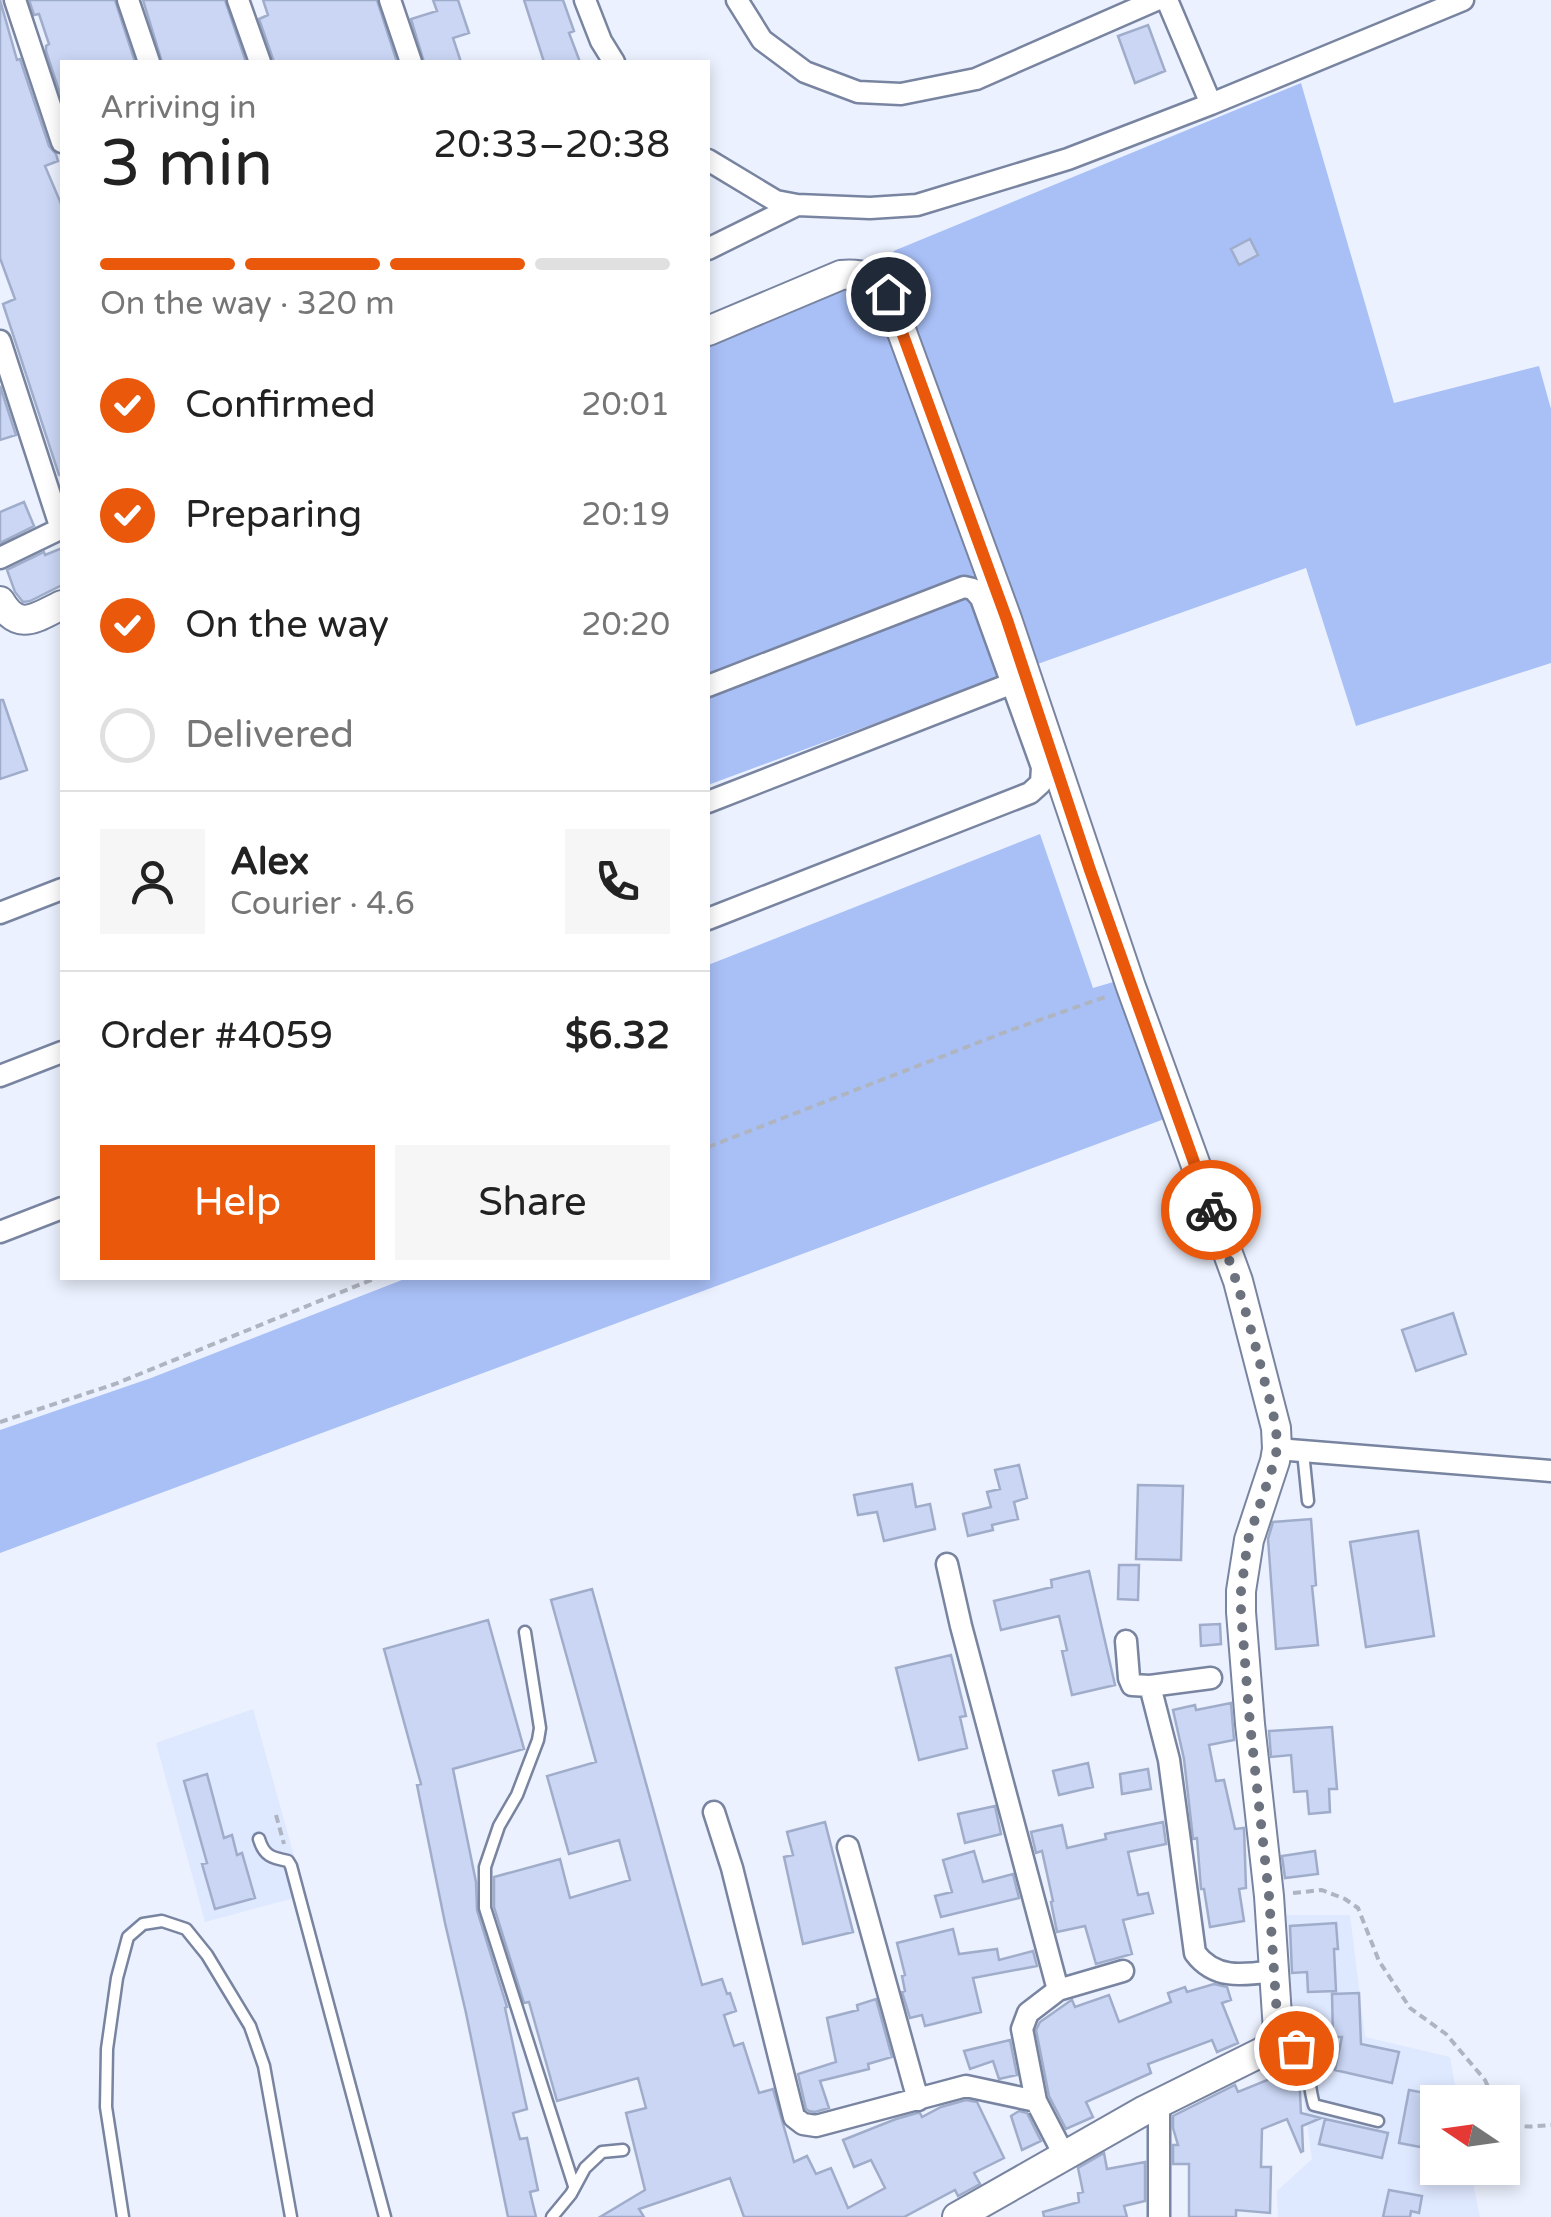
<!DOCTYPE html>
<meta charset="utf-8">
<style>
body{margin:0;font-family:"Varela Round",sans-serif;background:#f6f6f6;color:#222;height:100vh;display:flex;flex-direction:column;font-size:38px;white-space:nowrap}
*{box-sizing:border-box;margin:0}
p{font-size:32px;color:#767676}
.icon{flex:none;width:55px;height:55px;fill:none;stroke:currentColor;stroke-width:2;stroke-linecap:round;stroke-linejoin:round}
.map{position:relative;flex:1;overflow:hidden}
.sheet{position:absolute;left:60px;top:60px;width:650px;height:1220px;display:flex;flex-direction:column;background:#fff;border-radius:0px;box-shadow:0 5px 15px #0003}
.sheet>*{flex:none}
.needle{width:65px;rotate:283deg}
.controls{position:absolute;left:1420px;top:2085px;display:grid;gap:20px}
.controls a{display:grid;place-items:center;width:100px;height:100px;border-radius:0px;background:#fff;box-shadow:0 5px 15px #0003;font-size:50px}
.pin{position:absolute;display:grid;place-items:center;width:85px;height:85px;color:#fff;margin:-42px;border:5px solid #fff;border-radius:50%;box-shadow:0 2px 10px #0007}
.courier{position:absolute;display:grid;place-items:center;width:100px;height:100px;margin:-50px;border:8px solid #ea580c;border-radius:50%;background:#fff;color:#222;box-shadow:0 2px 12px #0007}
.headline em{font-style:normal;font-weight:600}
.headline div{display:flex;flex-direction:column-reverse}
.headline{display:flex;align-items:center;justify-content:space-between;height:170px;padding:0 40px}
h1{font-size:65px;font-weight:600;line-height:75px}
.bar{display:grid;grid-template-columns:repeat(4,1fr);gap:15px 10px;align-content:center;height:120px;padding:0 40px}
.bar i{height:12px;border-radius:8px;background:#e0e0e0}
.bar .active{background:#ea580c}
.bar p{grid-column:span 4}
.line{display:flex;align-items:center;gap:25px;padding:0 40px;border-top:2px solid #e0e0e0}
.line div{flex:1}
.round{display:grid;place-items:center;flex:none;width:105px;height:105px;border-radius:0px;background:#f6f6f6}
ol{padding:0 40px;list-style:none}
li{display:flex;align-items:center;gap:30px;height:110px}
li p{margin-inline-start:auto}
li .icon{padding:10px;border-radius:50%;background:#ea580c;color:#fff;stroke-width:4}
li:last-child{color:#767676}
li i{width:55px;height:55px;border:5px solid #e0e0e0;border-radius:50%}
.primary-button{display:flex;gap:20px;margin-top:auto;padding:20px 40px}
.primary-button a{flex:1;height:115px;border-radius:0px;background:#ea580c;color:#fff;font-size:40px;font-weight:600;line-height:115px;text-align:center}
.primary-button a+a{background:#f6f6f6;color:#222}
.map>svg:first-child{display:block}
.built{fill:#dee8ff}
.green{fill:#a9c0f7}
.building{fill:#cad6f4;stroke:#a0adca;stroke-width:2.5}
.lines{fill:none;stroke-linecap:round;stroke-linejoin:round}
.lane-casing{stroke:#7884a0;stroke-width:15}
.street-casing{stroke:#7884a0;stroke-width:25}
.secondary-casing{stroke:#7884a0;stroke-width:32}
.path{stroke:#afb4c1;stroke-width:4;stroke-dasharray:8 5;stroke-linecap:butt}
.lane{stroke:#fff;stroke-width:10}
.street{stroke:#fff;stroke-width:20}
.secondary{stroke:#fff;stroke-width:28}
.done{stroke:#6d727f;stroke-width:10;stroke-dasharray:0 18}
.route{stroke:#ea580c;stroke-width:12}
</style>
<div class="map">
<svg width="1551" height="2217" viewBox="0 0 1551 2217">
<rect width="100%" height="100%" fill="#ebf1fe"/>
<path class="built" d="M253,1709l52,186 -100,27 -49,-179z
M1278,1915h72l15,122 85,20 8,45h-20v66h32l10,49h-202l-1,-26 35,-32z"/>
<path class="green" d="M1301,83l93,320 145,-37 12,43v254l-195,63 -50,-158 -305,109 -293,108v-446l122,-52 66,-37z
M1040,834l53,154 27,-8 47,138 -1167,435v-123l151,-52 256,-100h301v-313z"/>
<path class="building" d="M0,0l17,60 3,-1 29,87 7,8 2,7 -13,5 17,40v269h-3l-56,-171 12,-5 -15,-41z
M29,0h86l20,62h-73v38l-16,-49v-5l3,-2 -10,-30 -5,1z
M143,0h82l21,62h-84z
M263,0h114l20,62h-123l-15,-43 9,-4z
M433,0h25l11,33 -16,5 8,24h-37l-13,-43 26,-8z
M524,0h39l11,31 -5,2 11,29h-36z
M1148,25l17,46 -30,12 -17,-47z
M1250,239l8,16 -19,10 -8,-16z
M0,386l16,49 -16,5z
M24,502l10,24 -34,17v-31z
M62,548v37l-32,16 -7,1 -8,-10 -8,-22 37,-18 1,3z
M0,700h3l24,70 -27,9z
M1453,1313l13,41 -50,17 -14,-41z
M1019,1465l8,33 -13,4 4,17 -26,6 1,5 -25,6 -5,-22 28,-7 -4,-15 13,-3 -5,-19z
M912,1484l4,23 14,-3 5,25 -51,12 -7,-29 -19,3 -4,-20z
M1138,1485l45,1 -2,74 -45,-1z
M1311,1519l5,66 -4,1 6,59 -42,4 -8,-110 5,-17z
M1418,1531l16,105 -68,11 -16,-105z
M1119,1565h20l-1,35 -20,-1z
M1089,1571l26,114 -43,10 -10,-44 5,-1 -8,-34 -58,14 -7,-29 58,-14 -1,-7z
M592,1589l110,396 20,-6 5,15 3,-1 6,18 -12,4 10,31 9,-3 16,50 14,-4 21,73 13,-6 9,18 15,-6 17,40 37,-20 -14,-28 -17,7 -11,-27 53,-21 21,-6h3l2,4 19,-10 25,-7 11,2 27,56 -30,15 6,11 -22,12 -3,-6 -51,27h-160l-14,-39 -91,31 5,8h-44l45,-27 -19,-77 20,-5 -8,-30 -81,23 -28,-99 -5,1 -30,-96v-30l66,-18 10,39 60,-18 -11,-40 -50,14 -22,-78 49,-14 -45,-162z
M488,1620l36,129 -71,20 23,113 1,28 30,97 -2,1 22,101 -14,4 7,26 7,-1 11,52 -8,2 6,25h-28l-42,-204 -21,-90 -28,-138 4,-1 -37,-135z
M1220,1624l1,20 -20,2 -1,-21z
M951,1655l15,61 -6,1 7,31 -48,12 -23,-92z
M1231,1703l3,37 -25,5 7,36 8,-1 11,49 9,-1 2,60 -7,1 5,32 -34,6 -6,-38h-3l-4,-51 -4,1 -9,-80 -11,-49 22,-5 1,5z
M1332,1727l5,62h-8l1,23 -21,2 -2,-23 -13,1 -3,-37 -20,2 -2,-26z
M1088,1763l5,24 -34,8 -6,-24z
M1148,1769l3,20 -29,5 -2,-20z
M207,1774l17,64 8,-3 5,20 5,-2 13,45 -40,11 -13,-45 5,-1 -23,-82z
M995,1806l6,28 -36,9 -7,-29z
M825,1822l28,110 -50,12 -19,-87 9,-2 -6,-23z
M1163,1822l3,22 -38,8 10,43 10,-2 5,20 -30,7 9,34 -36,10 -11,-38 -28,6 -6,-30 2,-1 -11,-50 -6,2 -5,-21 31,-7 5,23 39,-9 -1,-5z
M974,1851l9,31 30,-8 6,24 -78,19 -6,-21 17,-4 -9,-32z
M1315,1851l3,23 -33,4 -3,-22z
M1336,1923l2,26h-4l2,42 -28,1 -1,-20 -15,1 -2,-47z
M953,1929l6,25 38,-5 2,11 34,-9 4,15 -64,12 8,34 -56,14 -3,-11 -12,3 -8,-26 3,-1 -3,-15 3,-1 -8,-32z
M1214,1984l13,3 4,13 -9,3 16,40 -21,9 -5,-12 -64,24 3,9 -65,29 7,15 -27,12 -17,-33 -13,-66 4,-8 30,-21 2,-1 3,7 34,-12 10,27 52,-20 -3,-9 17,-6 2,5z
M1359,1993l2,51 38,8 -7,31 -57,-13 7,-33h-9l-1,-43z
M876,1999l16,58 -24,7 1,5 -49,12 9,27 -14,4 -6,-1 -3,-2 -8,-35 38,-12 -9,-44 31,-8 -1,-5z
M1010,2040l7,35 -18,4 -6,-18 -23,8 -6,-18z
M1294,2061l5,13 2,39 20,5 -19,8 1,25 -2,1 -14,-33 -25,10 -1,38h10l-1,46 -34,-3v7h-47v-53h-16v-19h5l-5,-17v-12l62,-31 3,7 44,-18 -1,-12z
M1409,2090l32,6 -1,6h-2l-7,47 -32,-6z
M1019,2111l8,2 14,28 -19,9 -11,-34z
M1325,2119l63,14 -6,25 -63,-14z
M1104,2153l3,16 38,-7v39l-21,5 3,11h-83l-1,-5 36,-10 -1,-9 5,-1 -5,-24z
M1389,2190l33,6 -3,17 -8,-2 -1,6h-27z"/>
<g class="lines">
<defs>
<path id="lane" d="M1303,1452l5,49
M525,1632l15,96 -2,12 -21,55 -18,31 -14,41v41l89,278
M259,1839c5,17 13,19 29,22l3,5 94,351
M1276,2039c40,18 28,30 38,66l64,16
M123,2217l-17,-110 1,-58 10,-71 11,-41 15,-13 19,-3 24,8 21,26 43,71 14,40 27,151
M552,2217l19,-23 14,-26 17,-16 21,-2"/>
<path id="street" d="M15,0l47,142
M128,0l21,62
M238,0l22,62
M390,0l21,62
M585,0l16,41 13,21
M737,0l25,40 43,32 53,20 43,2 75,-15 180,-79
M1167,0l44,104
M708,160l68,41 21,4 73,3 47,-3 151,-46 143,-55 252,-104
M708,249l89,-44
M0,341l61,188
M0,558l62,-30
M708,686l256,-99 9,2 8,9 61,169 -1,16 -11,10 -322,126
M708,802l305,-119
M0,913l62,-24
M0,1076l62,-24
M0,1232l62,-24
M1277,1449l274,22
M947,1564l14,62 97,364 -30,23 -6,16 14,72 28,54
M1126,1641l3,37 3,7 18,1 61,-8
M1150,1686l19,74 26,193c20,27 49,22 79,18
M714,1812l18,56 62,249 9,7 13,2 150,-40 70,15
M848,1847l70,253
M1058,1990l65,-19
M1159,2217v-114"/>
<path id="secondary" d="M708,331l133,-56c22,-2 34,3 47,19l119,325 124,368 107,294 38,147 1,21 -2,12 -26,79 -8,51v21l9,112 19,172 9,135 -2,8 -12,12 -119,59 -188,107
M0,601c19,32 36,16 62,4"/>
</defs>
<use href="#lane" class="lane-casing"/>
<use href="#street" class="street-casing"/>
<use href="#secondary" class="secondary-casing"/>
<path class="path" d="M708,1147l300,-116 100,-35
M0,1422l115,-38 261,-106
M276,1815l8,29
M1293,1893l29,-3 23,9 13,9 21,53 31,47 36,26 39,46 10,22
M1502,2115c14,16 30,11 49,10"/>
<use href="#lane" class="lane"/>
<use href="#street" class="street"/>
<use href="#secondary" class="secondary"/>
</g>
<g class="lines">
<path class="done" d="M1211,1210c21,55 38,109 52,165 7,28 18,57 12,85l-27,80 -7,51v21l9,112 19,172 9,135 -2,9 20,8"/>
<path class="route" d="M888,294l119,326 83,250 121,340"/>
</g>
</svg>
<div class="controls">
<a><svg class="needle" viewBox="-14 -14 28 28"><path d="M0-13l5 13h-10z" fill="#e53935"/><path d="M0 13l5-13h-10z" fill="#767676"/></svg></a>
</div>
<div class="pin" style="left:1296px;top:2048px;background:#ea580c"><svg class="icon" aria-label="bag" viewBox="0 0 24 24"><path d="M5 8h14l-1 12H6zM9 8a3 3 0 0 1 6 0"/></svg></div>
<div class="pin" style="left:888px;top:294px;background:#1f2937"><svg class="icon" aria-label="home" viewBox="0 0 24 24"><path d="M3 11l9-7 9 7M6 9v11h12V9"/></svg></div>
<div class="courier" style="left:1211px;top:1210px"><svg class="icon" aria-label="bike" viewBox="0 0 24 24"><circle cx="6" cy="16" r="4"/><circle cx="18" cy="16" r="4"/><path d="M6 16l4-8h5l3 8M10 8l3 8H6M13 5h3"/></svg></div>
<section class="sheet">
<div class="headline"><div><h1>3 min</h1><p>Arriving in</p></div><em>20:33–20:38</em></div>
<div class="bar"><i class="active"></i><i class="active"></i><i class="active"></i><i></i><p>On the way · 320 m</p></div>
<ol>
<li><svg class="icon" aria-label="check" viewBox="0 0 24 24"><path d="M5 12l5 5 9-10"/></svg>Confirmed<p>20:01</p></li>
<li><svg class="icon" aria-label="check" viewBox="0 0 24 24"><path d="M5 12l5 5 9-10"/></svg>Preparing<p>20:19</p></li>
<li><svg class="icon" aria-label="check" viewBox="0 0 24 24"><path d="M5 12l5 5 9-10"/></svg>On the way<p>20:20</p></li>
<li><i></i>Delivered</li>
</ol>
<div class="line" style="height:180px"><a class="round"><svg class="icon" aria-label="person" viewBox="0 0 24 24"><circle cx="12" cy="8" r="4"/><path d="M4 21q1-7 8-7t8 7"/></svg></a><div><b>Alex</b><p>Courier · 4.6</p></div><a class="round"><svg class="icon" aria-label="phone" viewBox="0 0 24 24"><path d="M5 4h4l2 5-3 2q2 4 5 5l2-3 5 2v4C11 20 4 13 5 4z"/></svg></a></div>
<div class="line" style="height:130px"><div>Order #4059</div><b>$6.32</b></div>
<div class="primary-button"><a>Help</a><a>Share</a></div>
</section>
</div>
